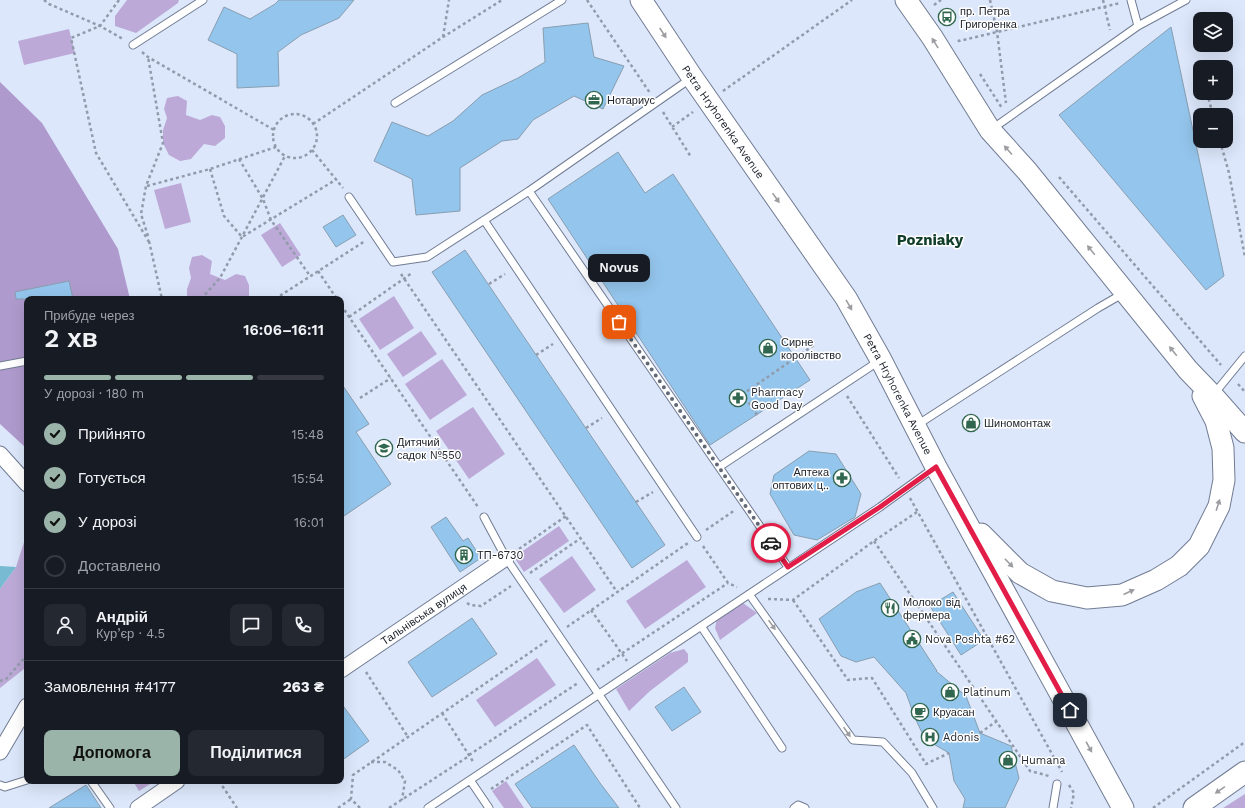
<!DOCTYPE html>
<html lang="uk">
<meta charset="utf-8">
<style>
body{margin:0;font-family:"Work Sans",sans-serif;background:#242831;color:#f1f3f6;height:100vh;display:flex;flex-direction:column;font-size:15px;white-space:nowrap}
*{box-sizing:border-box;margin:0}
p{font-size:13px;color:#9ea1a6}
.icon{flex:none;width:22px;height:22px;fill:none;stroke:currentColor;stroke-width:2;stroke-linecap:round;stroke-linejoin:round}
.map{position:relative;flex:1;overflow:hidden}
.side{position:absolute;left:24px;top:296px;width:320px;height:488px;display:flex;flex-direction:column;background:#171b24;border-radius:8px;box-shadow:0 4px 16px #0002}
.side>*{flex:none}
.tools{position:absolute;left:1193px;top:12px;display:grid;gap:8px}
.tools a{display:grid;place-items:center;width:40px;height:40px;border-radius:8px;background:#171b24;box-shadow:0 4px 16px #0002;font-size:20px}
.pin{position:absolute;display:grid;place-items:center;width:34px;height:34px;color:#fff;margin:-17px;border-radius:8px;box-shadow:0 2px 6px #0006}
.courier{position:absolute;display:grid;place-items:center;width:40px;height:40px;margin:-20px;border:3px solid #e11d48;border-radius:50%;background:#fff;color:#222;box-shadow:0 1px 5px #0007}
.bubble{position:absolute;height:28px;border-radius:8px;background:#171b24;box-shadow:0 4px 16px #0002;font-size:13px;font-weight:600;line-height:28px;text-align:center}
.overview em{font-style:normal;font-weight:600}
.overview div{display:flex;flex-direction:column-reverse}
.overview{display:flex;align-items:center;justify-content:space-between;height:68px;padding:0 20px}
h1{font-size:26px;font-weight:600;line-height:30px}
.bar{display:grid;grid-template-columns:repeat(4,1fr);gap:6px 4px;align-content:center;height:48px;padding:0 20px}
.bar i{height:5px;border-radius:3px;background:#363941}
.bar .active{background:#9ab4aa}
.bar p{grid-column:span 4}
.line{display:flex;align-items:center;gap:10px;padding:0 20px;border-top:1px solid #363941}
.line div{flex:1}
.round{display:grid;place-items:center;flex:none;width:42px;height:42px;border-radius:8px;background:#242831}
ol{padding:0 20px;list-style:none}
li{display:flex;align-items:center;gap:12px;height:44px}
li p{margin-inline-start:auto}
li .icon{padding:4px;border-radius:50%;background:#9ab4aa;color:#111;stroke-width:4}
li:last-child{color:#9ea1a6}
li i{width:22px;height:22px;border:2px solid #363941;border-radius:50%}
.button{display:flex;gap:8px;margin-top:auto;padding:8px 20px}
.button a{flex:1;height:46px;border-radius:8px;background:#9ab4aa;color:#111;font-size:16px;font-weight:600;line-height:46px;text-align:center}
.button a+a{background:#242831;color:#f1f3f6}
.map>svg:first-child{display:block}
.green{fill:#bca9d7}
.forest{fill:#af9acd}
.water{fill:#77bad2}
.building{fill:#94c5ec;stroke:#889eb1}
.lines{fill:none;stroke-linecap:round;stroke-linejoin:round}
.service-casing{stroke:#717c93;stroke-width:9}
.minor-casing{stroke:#717c93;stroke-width:17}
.secondary-casing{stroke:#717c93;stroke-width:23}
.path{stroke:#929bab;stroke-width:2.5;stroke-dasharray:3 3;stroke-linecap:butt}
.service{stroke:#fff;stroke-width:7}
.minor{stroke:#fff;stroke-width:15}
.secondary{stroke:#fff;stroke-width:21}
.oneway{fill:#9b9da1}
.done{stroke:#626976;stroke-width:4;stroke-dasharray:0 7.2}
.route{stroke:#e11d48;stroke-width:5}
.labels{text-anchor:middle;stroke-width:3;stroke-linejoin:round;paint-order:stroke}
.poi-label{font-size:11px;fill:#20252e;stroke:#fff;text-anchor:start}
.street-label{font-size:11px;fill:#20252e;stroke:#fff}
.district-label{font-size:15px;font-weight:bold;fill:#123f2c;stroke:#fff}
</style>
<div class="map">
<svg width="1245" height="808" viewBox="0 0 1245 808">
<rect width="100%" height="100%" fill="#dce7fb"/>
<path class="green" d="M127,0h52l-1,3 -42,30 -21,-7v-10z
M69,29l6,24 -51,12 -6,-24z
M178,96l9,5 -1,14 14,5 12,-5 8,2 5,9v12l-10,8 -11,-2 -13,15 -11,2 -11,-6 -6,-12v-13l4,-12 -3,-9 3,-11z
M181,183l10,39 -26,7 -11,-39z
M280,223l21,32 -19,12 -21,-32z
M202,255l10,6 -2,13 15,6 11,-6 9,2 4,9v12l-2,2h-60v-10l4,-11 -2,-10 3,-11z
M394,296l20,32 -34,22 -21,-31z
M421,331l16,23 -34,23 -16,-23z
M442,359l25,36 -37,25 -25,-36z
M473,407l32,47 -36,25 -33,-48z
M559,526l10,15 -45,31 -10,-15z
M27,533v131l-3,5 -24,19v-99l16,-22z
M572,556l24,34 -32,23 -25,-34z
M687,560l19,27 -61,42 -19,-28z
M743,603l14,10 -37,27 -5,-12 2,-9z
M684,649l4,5v8l-38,29 -21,20 -13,-22 54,-36z
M537,658l19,27 -61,42 -19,-27z
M133,781h22l-16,10z
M506,781l18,27h-20l-12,-17z
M1245,794v14h-22z"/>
<path class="forest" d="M0,82l42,41 76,126 12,50h-103v147l-2,1 -25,-23z"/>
<path class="water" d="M0,566l16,1 -16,22z"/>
<path class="building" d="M279,0h75l-15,18 -38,17 -23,17 1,34 -42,2v-34l-29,-14 16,-33 26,12 25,-15z
M588,23l6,34 30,9 -21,43 -29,-13 -41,24 -15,19 -16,2 -42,27v43l-44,4 -4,-36 -38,-18 18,-39 36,14 25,-15 29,-26 36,-17 27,-16 -2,-34z
M1171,27l53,249 -18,14 -147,-175z
M618,152l27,41 28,-19 137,206 -100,65 -162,-246z
M343,215l13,20 -20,12 -13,-20z
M465,250l200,295 -33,23 -200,-296z
M69,281l4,18h-57l-1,-7z
M341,383l28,41 -13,8 35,52 -50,34z
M809,451l27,3 25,40 -6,23 -38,23 -23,-5 -24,-41 4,-19z
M446,517l17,24 5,-3 13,20 -21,14 -29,-45z
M880,583l57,88h-1l30,25 14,37 31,13 8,32 -14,30h-42l2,-9 -11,-18 -5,-28 -24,-14 -10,-21 -9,-25 -32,-36 -18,5 -15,-6 -22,-37 37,-27z
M953,592l31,48 -23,15 -31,-49z
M472,618l25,36 -65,43 -24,-35z
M684,687l17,25 -29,19 -17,-24z
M341,703l28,38 -28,20z
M574,745l26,38 19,25h-87l-17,-24z
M86,785l15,23h-52z"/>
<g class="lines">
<defs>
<path id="service" d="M1138,26l48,-26
M133,45l70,-45
M690,79l-161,112 190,276
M395,103l167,-103
M992,129l146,-103 -7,-26
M349,197l44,65 34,-5 102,-66
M484,220l213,317
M0,366l27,-5
M1214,394l31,-38
M917,425l181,-117 26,-15
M484,517l22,41 170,250
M788,567l-69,-100 160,-106
M749,594l104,146 30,2 29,31 21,35
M701,626l81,122
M470,780l19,28
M91,781l19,27
M0,785l5,2 22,-7
M428,808l452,-301 54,-39
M794,808l4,-3 7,3
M1053,808l4,-24"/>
<g id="minor">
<path d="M0,454l27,30"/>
<path id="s1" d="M341,670l165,-112"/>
<path d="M0,752l27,-46"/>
<path d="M138,808l39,-27"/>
</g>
<g id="secondary">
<path id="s2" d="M641,0l51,77 154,221 35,62 55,107 187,341"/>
<path d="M906,0l26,37 58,93 37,41 161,199 25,26 32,36"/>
<path d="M981,534l39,39 32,18 35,7 35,-3 34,-15 23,-14 20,-20 20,-40 5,-26 -1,-32 -7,-27 -13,-25"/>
<path d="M1194,808l51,-36"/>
</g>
</defs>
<use href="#service" class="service-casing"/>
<use href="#minor" class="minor-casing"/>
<use href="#secondary" class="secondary-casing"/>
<path class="path" d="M44,0l5,4 51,22 23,13
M119,0l-19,26 -29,12 25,115 53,89
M587,0l63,93
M990,0l7,32 9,71
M1103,0l7,30
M934,5l7,-5
M443,37l6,-37
M958,40l1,1 161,-38
M142,52l6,5 126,73
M980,74l22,34
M723,91l129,-91
M1207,93l6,22
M663,112l28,45
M273 136a22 22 0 1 1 44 0a22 22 0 1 1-44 0Z
M313,124l130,-87 59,-37
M672,127l21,-15
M1220,141l9,32 16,84
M312,150l31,38
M239,159l24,40 8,21 39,56
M210,169l14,47 18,21 95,-58
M1059,177l162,188
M147,186l63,-17 66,-22
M148,236l-7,-22 5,-28 17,-43 -15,-86
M149,241l13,58
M318,271l19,28
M401,274l216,318
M489,284l16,-10
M201,299l19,-21 65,-122
M275,299l90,-58
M341,305l137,202
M349,317l63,-44
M536,355l17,-11
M1238,384l7,8
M847,396l52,82
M360,398l31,-20
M757,415l-14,-21 71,-49
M586,428l16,-10
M910,498l152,274
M636,502l17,-10
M706,530l29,-20
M874,541l156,230 19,5
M703,546l25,37 9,4
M519,549l47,-33
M530,573l51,-35
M768,599l25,1 81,-59 43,-29
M793,600l55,80 24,-2 54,86 23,-11
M467,603l3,2 11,1 30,-20
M591,610l36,51
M567,627l121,-84
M597,670l131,-87
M366,672l42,65
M0,681l6,-2 21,-24
M442,713l32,50
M980,733l17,-12
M469,755l109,-72
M371,762h14l13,8 7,11 -3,19
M219,781l18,27
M1069,785l5,8 -3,15
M491,789l96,-64 53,83
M338,808l13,-9
M360,808l-9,-9 2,-24 195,-135
M389,808l80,-52
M1153,808l92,-66"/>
<use href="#service" class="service"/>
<use href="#minor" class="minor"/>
<use href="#secondary" class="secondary"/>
</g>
<defs><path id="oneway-solid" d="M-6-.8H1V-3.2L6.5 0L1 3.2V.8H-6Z"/></defs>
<g class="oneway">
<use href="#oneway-solid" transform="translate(663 33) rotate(57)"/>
<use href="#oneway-solid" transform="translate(935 43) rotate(-122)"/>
<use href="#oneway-solid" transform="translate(1008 150) rotate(-132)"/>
<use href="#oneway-solid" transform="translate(776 198) rotate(55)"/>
<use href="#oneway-solid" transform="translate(1091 250) rotate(-129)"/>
<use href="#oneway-solid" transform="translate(849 305) rotate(60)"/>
<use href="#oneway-solid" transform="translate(1173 351) rotate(-129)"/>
<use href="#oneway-solid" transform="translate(1218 505) rotate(-72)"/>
<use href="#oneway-solid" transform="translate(1009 563) rotate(46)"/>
<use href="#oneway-solid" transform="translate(1129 592) rotate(-24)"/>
<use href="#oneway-solid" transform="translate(772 625) rotate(55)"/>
<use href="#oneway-solid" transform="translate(847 732) rotate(55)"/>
<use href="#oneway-solid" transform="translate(1089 747) rotate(61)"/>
<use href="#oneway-solid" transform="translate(1220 790) rotate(145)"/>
</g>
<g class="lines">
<path class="done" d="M619,322l152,221"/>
<path class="route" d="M771,543l17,24 92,-60 56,-40 134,243"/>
</g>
<defs>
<symbol id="bus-ring" viewBox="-11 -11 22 22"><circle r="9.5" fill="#fff" stroke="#30674e" stroke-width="1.5"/><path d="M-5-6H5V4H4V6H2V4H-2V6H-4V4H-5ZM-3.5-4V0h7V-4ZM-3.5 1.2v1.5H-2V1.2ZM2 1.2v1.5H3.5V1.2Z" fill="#30674e"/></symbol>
<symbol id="office-ring" viewBox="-11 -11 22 22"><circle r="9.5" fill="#fff" stroke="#30674e" stroke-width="1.5"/><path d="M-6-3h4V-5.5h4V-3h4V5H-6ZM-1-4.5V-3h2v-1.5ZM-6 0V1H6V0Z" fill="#30674e"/></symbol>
<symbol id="shop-ring" viewBox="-11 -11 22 22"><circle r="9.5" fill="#fff" stroke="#30674e" stroke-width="1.5"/><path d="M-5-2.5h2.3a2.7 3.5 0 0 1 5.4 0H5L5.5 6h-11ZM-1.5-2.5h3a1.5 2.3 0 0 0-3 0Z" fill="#30674e"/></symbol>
<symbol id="pharmacy-ring" viewBox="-11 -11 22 22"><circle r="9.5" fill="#fff" stroke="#30674e" stroke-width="1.5"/><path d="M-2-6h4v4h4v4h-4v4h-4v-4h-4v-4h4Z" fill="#30674e"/></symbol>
<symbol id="school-ring" viewBox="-11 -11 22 22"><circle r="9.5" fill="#fff" stroke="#30674e" stroke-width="1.5"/><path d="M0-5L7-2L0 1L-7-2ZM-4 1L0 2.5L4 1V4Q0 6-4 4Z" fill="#30674e"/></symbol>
<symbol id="building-ring" viewBox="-11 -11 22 22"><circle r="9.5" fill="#fff" stroke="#30674e" stroke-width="1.5"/><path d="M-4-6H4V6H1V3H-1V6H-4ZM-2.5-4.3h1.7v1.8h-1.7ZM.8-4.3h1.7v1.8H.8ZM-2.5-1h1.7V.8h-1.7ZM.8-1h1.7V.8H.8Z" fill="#30674e"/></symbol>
<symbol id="restaurant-ring" viewBox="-11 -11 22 22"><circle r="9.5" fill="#fff" stroke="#30674e" stroke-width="1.5"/><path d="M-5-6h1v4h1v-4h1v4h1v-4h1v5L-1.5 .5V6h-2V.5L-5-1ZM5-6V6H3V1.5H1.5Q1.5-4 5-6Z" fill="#30674e"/></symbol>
<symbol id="civic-ring" viewBox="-11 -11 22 22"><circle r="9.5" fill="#fff" stroke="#30674e" stroke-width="1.5"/><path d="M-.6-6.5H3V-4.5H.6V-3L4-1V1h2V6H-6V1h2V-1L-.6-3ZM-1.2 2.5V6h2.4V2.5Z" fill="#30674e"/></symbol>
<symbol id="cafe-ring" viewBox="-11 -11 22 22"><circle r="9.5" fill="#fff" stroke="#30674e" stroke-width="1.5"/><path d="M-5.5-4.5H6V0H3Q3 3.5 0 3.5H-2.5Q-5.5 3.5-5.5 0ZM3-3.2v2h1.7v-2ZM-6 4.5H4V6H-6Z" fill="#30674e"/></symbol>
<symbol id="hospital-ring" viewBox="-11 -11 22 22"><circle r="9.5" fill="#fff" stroke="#30674e" stroke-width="1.5"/><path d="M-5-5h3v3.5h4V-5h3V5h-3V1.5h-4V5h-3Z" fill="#30674e"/></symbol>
</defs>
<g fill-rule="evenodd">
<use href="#bus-ring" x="937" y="7" width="20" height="20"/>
<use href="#office-ring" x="584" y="90" width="20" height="20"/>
<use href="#shop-ring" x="758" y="338" width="20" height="20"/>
<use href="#pharmacy-ring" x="728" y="388" width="20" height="20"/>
<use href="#shop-ring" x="961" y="413" width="20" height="20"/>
<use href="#school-ring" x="374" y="438" width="20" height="20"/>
<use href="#pharmacy-ring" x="832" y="468" width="20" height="20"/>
<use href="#building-ring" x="454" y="545" width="20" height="20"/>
<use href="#restaurant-ring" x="880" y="598" width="20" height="20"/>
<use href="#civic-ring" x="902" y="629" width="20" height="20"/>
<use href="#shop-ring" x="940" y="682" width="20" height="20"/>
<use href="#cafe-ring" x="910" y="702" width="20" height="20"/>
<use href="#hospital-ring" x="920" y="727" width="20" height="20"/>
<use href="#shop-ring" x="998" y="750" width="20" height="20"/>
</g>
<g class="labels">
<g class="poi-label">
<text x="960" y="15">пр. Петра<tspan x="960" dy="13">Григоренка</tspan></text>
<text x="607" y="104">Нотариус</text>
<text x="781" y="346">Сирне<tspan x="781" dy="13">королівство</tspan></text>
<text x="751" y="396">Pharmacy<tspan x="751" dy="13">Good Day</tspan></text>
<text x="984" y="427">Шиномонтаж</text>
<text x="397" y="446">Дитячий<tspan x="397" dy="13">садок №550</tspan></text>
<text x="829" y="476" text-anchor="end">Аптека<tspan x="829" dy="13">оптових ц‥</tspan></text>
<text x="477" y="559">ТП-6730</text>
<text x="903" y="606">Молоко від<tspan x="903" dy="13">фермера</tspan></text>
<text x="925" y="643">Nova Poshta #62</text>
<text x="963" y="696">Platinum</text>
<text x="933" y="716">Круасан</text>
<text x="943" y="741">Adonis</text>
<text x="1021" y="764">Humana</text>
</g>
<g class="street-label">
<text dy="4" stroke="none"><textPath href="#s2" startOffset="147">Petra Hryhorenka Avenue</textPath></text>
<text dy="4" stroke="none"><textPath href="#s2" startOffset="471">Petra Hryhorenka Avenue</textPath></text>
<text dy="4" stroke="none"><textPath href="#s1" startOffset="100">Тальнівська вулиця</textPath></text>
</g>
<g class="district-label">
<text x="930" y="245">Pozniaky</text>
</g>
</g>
</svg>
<div class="tools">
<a><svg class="icon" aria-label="layers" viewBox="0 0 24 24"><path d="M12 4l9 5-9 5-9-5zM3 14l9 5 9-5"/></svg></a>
<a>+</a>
<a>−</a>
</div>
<div class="pin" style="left:619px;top:322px;background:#ea580c"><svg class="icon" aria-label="bag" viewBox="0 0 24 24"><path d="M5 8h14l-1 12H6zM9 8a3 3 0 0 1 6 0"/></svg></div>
<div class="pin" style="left:1070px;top:710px;background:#1f2937"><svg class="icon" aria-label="home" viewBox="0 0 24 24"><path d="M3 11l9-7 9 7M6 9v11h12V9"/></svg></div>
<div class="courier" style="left:771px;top:543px"><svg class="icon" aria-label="car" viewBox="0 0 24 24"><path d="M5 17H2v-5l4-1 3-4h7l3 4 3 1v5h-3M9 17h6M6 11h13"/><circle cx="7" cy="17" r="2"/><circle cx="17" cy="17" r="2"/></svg></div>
<div class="bubble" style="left:588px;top:254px;width:62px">Novus</div>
<section class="side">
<div class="overview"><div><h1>2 хв</h1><p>Прибуде через</p></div><em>16:06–16:11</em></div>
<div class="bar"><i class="active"></i><i class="active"></i><i class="active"></i><i></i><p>У дорозі · 180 m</p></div>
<ol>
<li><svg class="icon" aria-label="check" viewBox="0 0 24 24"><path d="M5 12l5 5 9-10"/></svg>Прийнято<p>15:48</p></li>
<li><svg class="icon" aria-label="check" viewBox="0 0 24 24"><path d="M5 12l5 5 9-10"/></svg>Готується<p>15:54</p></li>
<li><svg class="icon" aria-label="check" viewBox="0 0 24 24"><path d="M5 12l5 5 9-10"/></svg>У дорозі<p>16:01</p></li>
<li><i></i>Доставлено</li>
</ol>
<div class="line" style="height:72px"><a class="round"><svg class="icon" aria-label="person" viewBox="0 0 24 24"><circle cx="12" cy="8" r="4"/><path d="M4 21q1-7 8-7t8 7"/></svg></a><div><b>Андрій</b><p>Кур’єр · 4.5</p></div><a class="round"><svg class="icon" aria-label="chat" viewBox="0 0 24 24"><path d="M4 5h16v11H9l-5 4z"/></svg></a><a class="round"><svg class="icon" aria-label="phone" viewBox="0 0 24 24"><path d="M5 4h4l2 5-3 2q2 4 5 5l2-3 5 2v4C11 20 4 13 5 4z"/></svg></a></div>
<div class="line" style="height:52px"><div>Замовлення #4177</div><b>263 ₴</b></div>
<div class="button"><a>Допомога</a><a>Поділитися</a></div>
</section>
</div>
